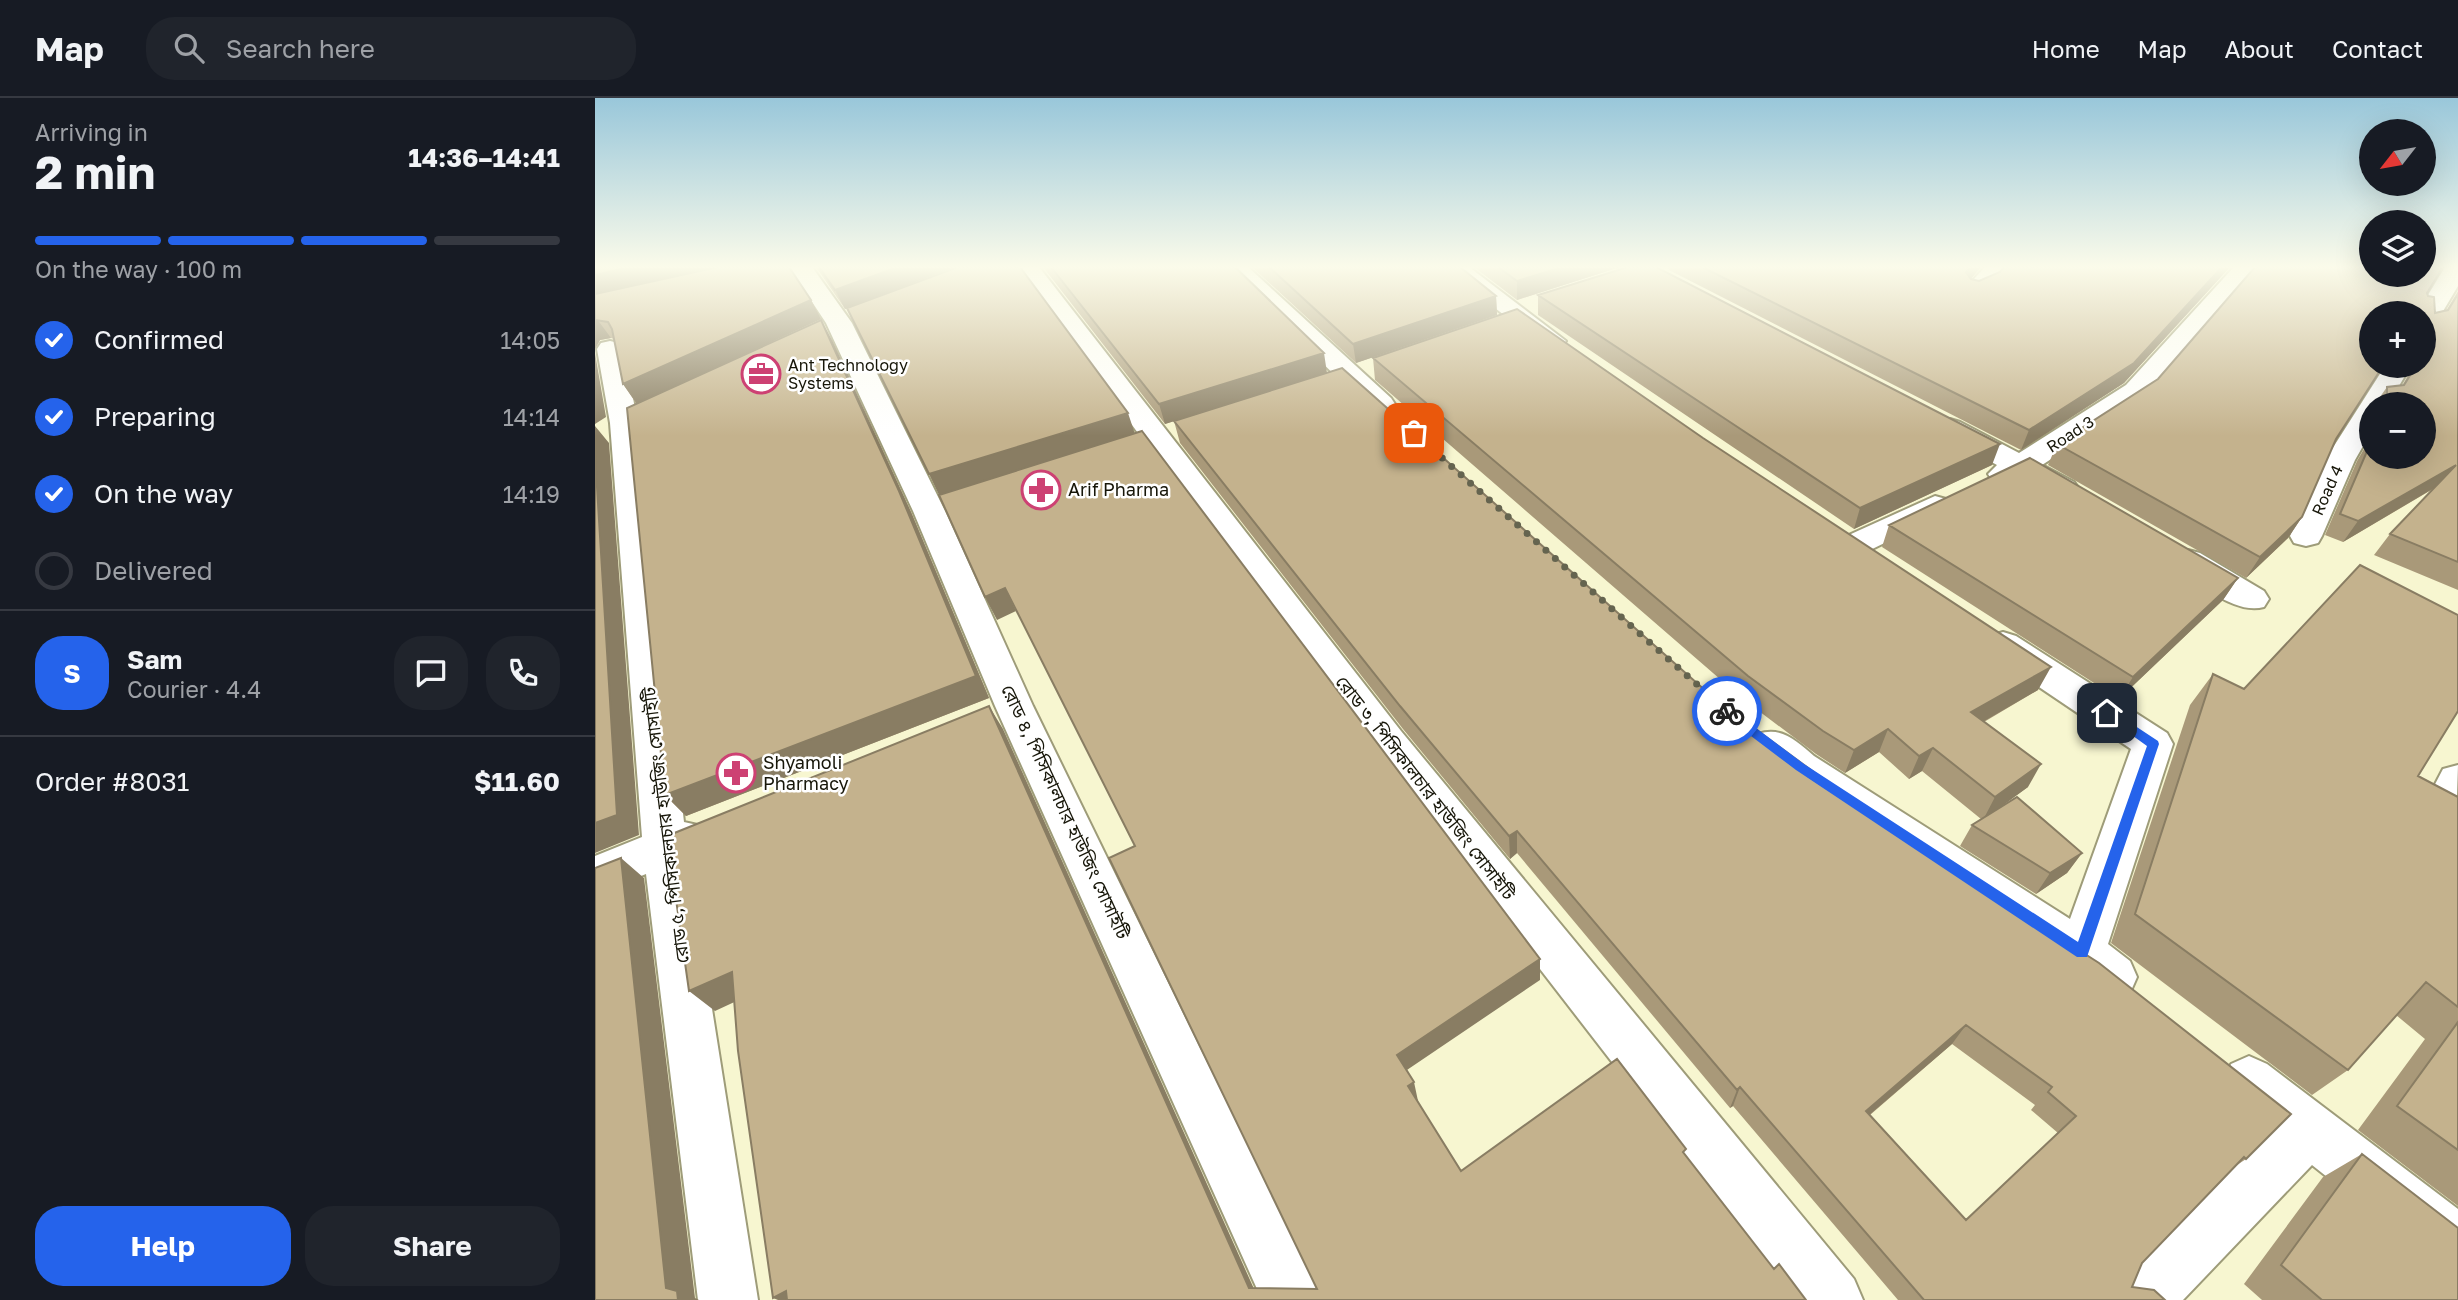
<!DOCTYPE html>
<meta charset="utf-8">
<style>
body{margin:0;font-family:"Golos Text","Noto Sans Bengali",sans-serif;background:#20242c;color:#f1f3f6;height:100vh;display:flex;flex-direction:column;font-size:26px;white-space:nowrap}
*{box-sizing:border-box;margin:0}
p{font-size:23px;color:#9ea1a6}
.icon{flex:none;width:38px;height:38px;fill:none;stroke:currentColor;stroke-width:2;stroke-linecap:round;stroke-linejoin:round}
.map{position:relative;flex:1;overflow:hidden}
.sheet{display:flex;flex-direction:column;background:#171b24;width:595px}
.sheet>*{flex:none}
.needle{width:46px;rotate:239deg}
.tools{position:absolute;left:1764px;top:21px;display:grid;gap:14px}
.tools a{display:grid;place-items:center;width:77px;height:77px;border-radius:50%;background:#171b24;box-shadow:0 7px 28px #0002;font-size:35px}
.pin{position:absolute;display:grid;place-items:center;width:60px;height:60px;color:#fff;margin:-30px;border-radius:14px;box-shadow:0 4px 10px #0006}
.courier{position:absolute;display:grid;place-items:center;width:70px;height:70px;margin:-35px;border:5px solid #2563eb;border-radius:50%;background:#fff;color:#222;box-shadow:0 2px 9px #0007}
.overview em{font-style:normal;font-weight:700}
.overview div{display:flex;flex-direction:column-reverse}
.overview{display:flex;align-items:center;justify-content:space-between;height:119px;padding:0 35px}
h1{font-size:46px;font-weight:700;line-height:52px}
.bar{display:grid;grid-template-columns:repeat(4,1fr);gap:10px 7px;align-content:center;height:84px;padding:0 35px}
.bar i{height:9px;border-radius:5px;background:#363941}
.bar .current{background:#2563eb}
.bar p{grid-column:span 4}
.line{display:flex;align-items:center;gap:18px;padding:0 35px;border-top:2px solid #363941}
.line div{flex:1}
.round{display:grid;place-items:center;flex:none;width:74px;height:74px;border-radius:28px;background:#20242c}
ol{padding:0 35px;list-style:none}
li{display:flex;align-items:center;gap:21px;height:77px}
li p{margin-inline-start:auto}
li .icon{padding:7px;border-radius:50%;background:#2563eb;color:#fff;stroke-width:4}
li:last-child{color:#9ea1a6}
li i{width:38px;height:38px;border:4px solid #363941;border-radius:50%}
.action{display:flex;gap:14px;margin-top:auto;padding:14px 35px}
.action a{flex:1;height:80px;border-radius:28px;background:#2563eb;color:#fff;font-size:28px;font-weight:700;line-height:80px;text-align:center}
.action a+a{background:#20242c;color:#f1f3f6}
header{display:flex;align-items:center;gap:42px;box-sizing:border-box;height:98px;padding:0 35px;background:#171b24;border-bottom:2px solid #363941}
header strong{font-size:33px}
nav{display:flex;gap:38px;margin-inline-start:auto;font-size:24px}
.search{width:490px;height:63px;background:#20242c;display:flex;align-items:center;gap:18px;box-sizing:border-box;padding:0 24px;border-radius:28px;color:#9ea1a6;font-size:26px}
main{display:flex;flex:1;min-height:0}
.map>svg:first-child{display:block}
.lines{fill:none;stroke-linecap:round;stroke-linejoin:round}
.minor-casing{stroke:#9e9c79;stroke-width:4}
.minor{fill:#fff;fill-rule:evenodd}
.wall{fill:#a99979;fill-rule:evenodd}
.shaded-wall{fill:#897d63}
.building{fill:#c4b28d;stroke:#897d63;stroke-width:2;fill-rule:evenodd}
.route{fill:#2563eb}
.done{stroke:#65644f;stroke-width:7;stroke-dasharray:0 12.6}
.labels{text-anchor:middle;stroke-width:5;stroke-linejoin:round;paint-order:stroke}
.far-poi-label{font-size:16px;fill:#171609;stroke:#fff;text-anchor:start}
.far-street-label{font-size:16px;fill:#171609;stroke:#fff}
.poi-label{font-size:18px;fill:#171609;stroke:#fff;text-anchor:start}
.street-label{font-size:18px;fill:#171609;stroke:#fff}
</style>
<header>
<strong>Map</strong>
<div class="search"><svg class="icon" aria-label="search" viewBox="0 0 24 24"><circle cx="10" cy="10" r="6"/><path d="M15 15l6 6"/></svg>Search here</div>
<nav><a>Home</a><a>Map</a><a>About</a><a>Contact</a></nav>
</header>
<main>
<section class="sheet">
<div class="overview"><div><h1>2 min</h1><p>Arriving in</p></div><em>14:36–14:41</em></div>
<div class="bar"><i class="current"></i><i class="current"></i><i class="current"></i><i></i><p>On the way · 100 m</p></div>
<ol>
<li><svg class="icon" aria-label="check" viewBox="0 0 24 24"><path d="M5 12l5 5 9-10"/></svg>Confirmed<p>14:05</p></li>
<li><svg class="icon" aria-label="check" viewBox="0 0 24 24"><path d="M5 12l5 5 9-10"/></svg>Preparing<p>14:14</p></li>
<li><svg class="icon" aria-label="check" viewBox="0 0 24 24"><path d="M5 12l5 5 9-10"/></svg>On the way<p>14:19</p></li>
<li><i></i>Delivered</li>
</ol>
<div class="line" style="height:126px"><b class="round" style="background:#2563eb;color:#fff">S</b><div><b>Sam</b><p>Courier · 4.4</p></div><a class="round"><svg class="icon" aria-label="chat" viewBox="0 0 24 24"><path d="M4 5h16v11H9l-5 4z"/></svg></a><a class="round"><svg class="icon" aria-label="phone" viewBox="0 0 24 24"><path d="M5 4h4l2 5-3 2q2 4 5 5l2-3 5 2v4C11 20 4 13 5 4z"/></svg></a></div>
<div class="line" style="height:91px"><div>Order #8031</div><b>$11.60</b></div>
<div class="action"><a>Help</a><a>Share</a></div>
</section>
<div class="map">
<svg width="1863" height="1202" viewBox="0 0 1863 1202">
<rect width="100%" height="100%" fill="#f7f6d0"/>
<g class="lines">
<defs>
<path id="minor" d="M194,169h23l40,56 93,188 88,195 290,594h-61l-267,-594 -82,-195 -87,-188z
M421,169h23l362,464 453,548 9,21h-67l-423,-547z
M628,169h25l143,131 4,6 -4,6 -10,2 -10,-2z
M847,169h27l97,74 -4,5 -9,3 -9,-3z
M1390,169h25c-10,15 -25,34 -43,29l-4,-5z
M1639,169h24l-112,130 -104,68 32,17 5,7 -5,7c-21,5 -37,-9 -55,-18l-16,5 -11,-3 -4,-6 9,-9 -57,-31 -4,-6 4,-6 10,-3 10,3 59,31 107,-68z
M1850,169h13v19l-25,42 -9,2v-17h-7z
M15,243l9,2 4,6 15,74 46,399 18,4 7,13 -7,13 -14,5 70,443h-60l-52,-426 -51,20v-38l47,-19 -32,-414 -13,-74 4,-6z
M1790,268h26l-23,38h-17v28l-16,28 -33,76 -4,7 -12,3 -12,-3 -4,-7 35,-76z
M1340,398l11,3 5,7 -5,7 -82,40 -12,3 -12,-3 -5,-7 5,-7z
M1593,452l12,3 64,38 5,8 -5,8c-29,8 -63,-23 -88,-38l-5,-8 5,-8z
M1408,534l13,4 151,97 6,11 -65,200 22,17 7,16 -7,16 -17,6 -17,-6 -31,-26 -279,-189 -28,-22 -6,-11 6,-11c24,-8 38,7 56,22l256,163 61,-170 -141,-95 -5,-9 5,-9z
M1863,667l-2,60 -15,5 -15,-5 -6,-12 23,-44z
M1654,958l18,8 191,145v65l-20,-9 -126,-100 -129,135h-71l9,-21 148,-148 -38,-31 -8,-18 8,-18z"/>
</defs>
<use href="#minor" class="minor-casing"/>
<use href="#minor" class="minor"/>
</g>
<path class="wall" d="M0,169l216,33 10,19 -50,23 61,-2 79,172 78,186 -303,118 -21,-21 -29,-392 -13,-19 -9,-45 -3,-1 -11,2 -5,9z
M221,169h139l-110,42z
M448,169h192l92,106 389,327 97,80 192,123 241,256 -9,6 -95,98 -10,24 33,13h-267l-165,-194 -3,2 -213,-255 -7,6 -107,-130 -223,-286 -6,-22 -9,3zM1357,946l83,61 -4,5 27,23 -92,87 -96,-105z
M657,169h208l36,29 1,19 -141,48z
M879,169h146l-103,33z
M1073,169h313l-10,12 8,2 21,-9 4,-5h226l-106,116 -103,67 -352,-180z
M1863,193v299l-84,-35 16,-21 43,-45 -90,53 -18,-7 32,-74 14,-24v20l53,-53h-49l12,-17 15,-1 11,-19 -1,-1h12v-53h-53l-35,126 -34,78 -14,21 -42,40 -198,-113 9,-21 101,-65 269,-86 8,20 11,-2z
M943,197l454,170 -138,64 -316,-214z
M778,260l665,332 -54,32 44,65 -31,22 85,44 -15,20 -31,21 -76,-48 12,-21 9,-6 -59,-48 -13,8 -30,-27 -34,21 -29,-19 -73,-55 -368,-319z
M1294,427l349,53 -15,22 -104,99 -237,-152z
M1618,576l245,123v409l-100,-76 67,-91 -29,-24 -48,55 -36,25 -201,-152 79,-238z
M1767,1056l96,146h-196l-18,-16 79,-107z"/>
<path class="shaded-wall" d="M34,169h94l-128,29v-21z
M303,169h57l-110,42 -10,-19z
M967,169h58l-103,33v-19z
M1376,169h10l-21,24 6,-19z
M1627,169h8l-106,116 -103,67 8,-20z
M901,198l1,19 -141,48 -3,-19z
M216,202l10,19 -184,85 -14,-20z
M2,221l14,19 -11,2 -5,9v-29z
M226,222l11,20 79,172 78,186 -303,118 -21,-21z
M0,255l11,64 -11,7z
M729,255l3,20 -162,51 -6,-20z
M533,315l7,21 -196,61 -10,-21z
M0,328l14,17 30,392 -44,18z
M1405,346l-8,21 -138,64 6,-21z
M1861,367l-17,20 -96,57 15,-21z
M1707,419l-14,21 -42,40 14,-21z
M1643,480l-15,22 -104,99 14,-22z
M410,490l11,23 -19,9 -12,-23z
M1456,569l-13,23 -78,45 11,-23z
M394,608l14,23 256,571 -10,-12z
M1293,631l-9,23 -34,21 9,-23z
M1338,650l-11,23 -13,8 10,-23z
M1446,666l-13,23 -45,33 12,-23z
M922,733v22l-7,6 -1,-23z
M1487,755l-15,20 -31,21 14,-21z
M26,760l23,20 51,420 4,2h-21l-12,-12z
M945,861v21l-139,94 -4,-19z
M137,874l24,20 -41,19 -26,-20z
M1371,927l-14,19 -98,84 12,-17z
M819,984l4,19 -6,3 -4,-18z
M1145,989l-7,19 -3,2 7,-18z
M191,1193l19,9h-27l-5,-2z"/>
<path class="building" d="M0,169h34l-34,8z
M123,169h71l22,33 -188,84 -11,-55 -4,-7 -13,-2v-26z
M224,169h79l-63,23z
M363,169h62l108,146 -199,61 -82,-166z
M456,169h184l89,86 -165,51z
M674,169h191l36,29 -143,48z
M903,169h64l-45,14z
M1033,169h28l344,177 -140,64 -322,-213z
M1107,169h269l-5,5 5,7 8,2 21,-9 4,-5h218l-88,96 -105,67z
M1660,169h116v8h53v-8h19l-16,26 1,3 6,1 1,16 13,-3 10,-16v268l-68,-28 66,-69 -98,56 -18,-7 31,-72v15h53v-53h-37v-17l17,-2 12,-19h8v-13l3,-5 -3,-4v-31h-53v53h12l-47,73 -34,78 -42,40 -203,-113 101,-65z
M922,211l186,129 348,229 -80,45 70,52 -46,33 -62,-49 -14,8 -31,-27 -34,21 -31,-19 -75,-55 -375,-318z
M226,222l78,171 77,185 -311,119 -38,-387z
M747,270l374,332 99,73 -6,4 117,76 5,-3 76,50 -3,2 95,61 192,151 -45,45 -2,-2 -102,106 -10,24 22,3 11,10h-241l-184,-213 -3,3 -220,-259 -8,5 -109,-130 -226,-285zM1371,927l86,62 -4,5 28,24 -110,104 -100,-109z
M547,333l398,528 -143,96 17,27 -6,4 53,85 156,-112 69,90 -3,3 91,117 5,-5 27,36h-1019l-1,-9 -13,7 -35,-247 -6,-79 -43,19 -22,-155 322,-130 260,582 68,1 -208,-431 26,-12 -130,-258 -20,9 -46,-102z
M0,356l22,361 -22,8z
M1435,360l208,120 -105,99 -244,-152z
M1765,467l98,50v96l-40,65 40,21v210l-32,-25 -78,88 -213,-156 78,-240 31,15z
M1422,699l65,56 -32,20 -78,-48z
M26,760l45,430 11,3 1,9h-83v-432z
M1863,924v128l-61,-44z
M1767,1056l96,74v72h-136l-41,-35z"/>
<linearGradient id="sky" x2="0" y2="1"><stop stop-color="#99c7da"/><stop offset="0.5" stop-color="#fbfbea"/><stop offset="1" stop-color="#fbfbea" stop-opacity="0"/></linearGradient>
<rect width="1863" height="338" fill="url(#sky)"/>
<path class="route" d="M1132,608l77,58 274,178 69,-196 -46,-33 2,-3h8l47,31 1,3 -72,213h-10l-281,-187 -74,-56 -1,-3z"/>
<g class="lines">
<path class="done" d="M819,335l313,278"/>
</g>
<defs>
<symbol id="office-ring" viewBox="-11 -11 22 22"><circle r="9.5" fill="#fff" stroke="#cd4173" stroke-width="1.5"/><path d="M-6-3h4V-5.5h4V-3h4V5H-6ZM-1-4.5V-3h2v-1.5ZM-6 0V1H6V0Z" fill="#cd4173"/></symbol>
<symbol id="pharmacy-ring" viewBox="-11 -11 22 22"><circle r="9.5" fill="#fff" stroke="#cd4173" stroke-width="1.5"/><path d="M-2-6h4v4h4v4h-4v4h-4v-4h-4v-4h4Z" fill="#cd4173"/></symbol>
</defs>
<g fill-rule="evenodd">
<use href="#office-ring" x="144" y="254" width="44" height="44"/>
<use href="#pharmacy-ring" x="424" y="370" width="44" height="44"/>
<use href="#pharmacy-ring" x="119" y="653" width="44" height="44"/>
</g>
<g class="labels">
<g class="far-poi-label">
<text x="193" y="273">Ant Technology<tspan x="193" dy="18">Systems</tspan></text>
</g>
<g class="far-street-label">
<text transform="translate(1475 336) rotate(-33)" y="6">Road 3</text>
<text transform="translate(1732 392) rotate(-66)" y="6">Road 4</text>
</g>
<g class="poi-label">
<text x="473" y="398">Arif Pharma</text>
<text x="168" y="671">Shyamoli<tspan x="168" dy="21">Pharmacy</tspan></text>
</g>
<g class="street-label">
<text transform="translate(830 690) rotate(52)" y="6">রোড ৩, পিসিকালচার হাউজিং সোসাইটি</text>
<text transform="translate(470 714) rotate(65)" y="6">রোড ৪, পিসিকালচার হাউজিং সোসাইটি</text>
<text transform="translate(71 727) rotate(-97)" y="6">রোড ৫, পিসিকালচার হাউজিং সোসাইটি</text>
</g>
</g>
</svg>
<div class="tools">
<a><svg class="needle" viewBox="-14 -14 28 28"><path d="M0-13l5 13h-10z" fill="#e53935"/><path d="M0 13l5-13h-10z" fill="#9ea1a6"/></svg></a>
<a><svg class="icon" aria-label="layers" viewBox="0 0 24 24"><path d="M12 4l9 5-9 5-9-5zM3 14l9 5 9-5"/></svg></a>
<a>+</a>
<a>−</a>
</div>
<div class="pin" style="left:819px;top:335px;background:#ea580c"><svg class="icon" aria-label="bag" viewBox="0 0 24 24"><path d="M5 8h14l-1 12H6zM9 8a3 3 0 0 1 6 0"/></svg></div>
<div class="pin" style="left:1512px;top:615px;background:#1f2937"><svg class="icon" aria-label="home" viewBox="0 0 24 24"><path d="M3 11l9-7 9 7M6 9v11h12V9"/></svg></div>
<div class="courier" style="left:1132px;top:613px"><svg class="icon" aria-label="bike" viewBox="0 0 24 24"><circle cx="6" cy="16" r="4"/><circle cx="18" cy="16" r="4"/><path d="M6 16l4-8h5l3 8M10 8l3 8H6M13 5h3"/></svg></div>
</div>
</main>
